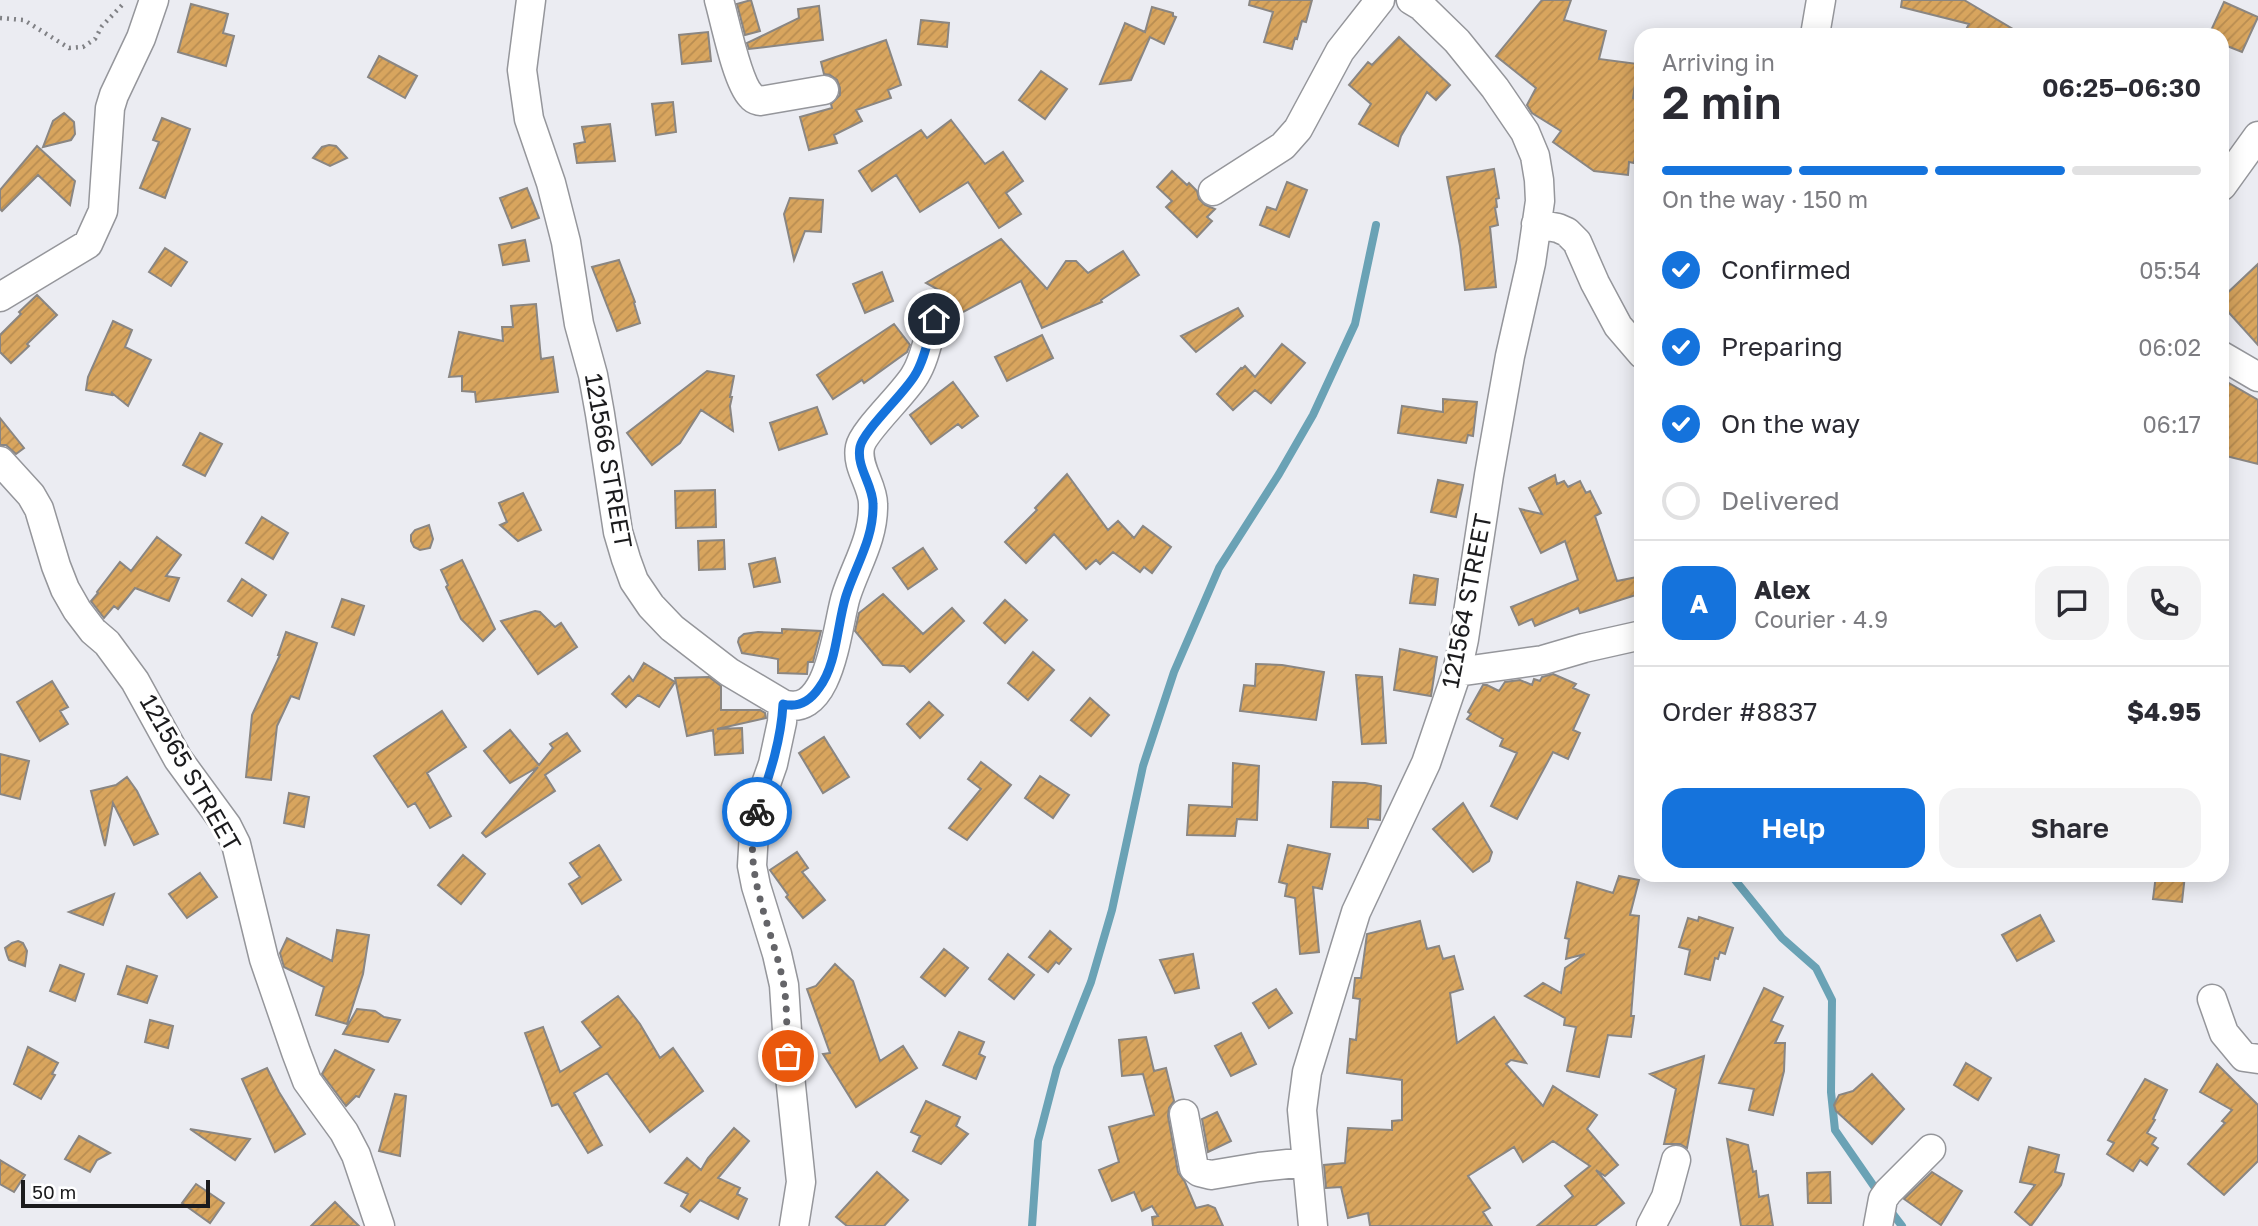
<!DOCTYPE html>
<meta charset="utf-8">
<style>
body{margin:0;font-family:"Golos Text",sans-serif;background:#f2f2f3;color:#2b2b33;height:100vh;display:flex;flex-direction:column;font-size:26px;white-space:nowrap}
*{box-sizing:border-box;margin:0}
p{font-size:23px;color:#7c7c81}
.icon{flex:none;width:38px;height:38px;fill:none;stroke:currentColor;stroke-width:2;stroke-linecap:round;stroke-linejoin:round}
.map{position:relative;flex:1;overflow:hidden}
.side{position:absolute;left:1634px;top:28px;width:595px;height:854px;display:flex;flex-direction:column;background:#fff;border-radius:21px;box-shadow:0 4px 18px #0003}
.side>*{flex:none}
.scale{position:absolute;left:21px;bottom:18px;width:189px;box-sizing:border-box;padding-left:7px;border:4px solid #1b1b1d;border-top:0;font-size:19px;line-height:24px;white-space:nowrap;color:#1b1b1d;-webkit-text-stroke:5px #fff;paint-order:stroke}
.pin{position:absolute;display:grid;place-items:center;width:60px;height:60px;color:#fff;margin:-30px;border:4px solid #fff;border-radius:50%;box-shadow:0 2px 7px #0007}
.courier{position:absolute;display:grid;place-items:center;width:70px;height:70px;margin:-35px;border:5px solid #1573dc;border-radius:50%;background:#fff;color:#222;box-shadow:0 2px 9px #0007}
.overview em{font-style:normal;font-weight:600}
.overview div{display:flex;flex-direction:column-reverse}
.overview{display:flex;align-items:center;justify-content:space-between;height:119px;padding:0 28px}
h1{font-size:46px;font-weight:600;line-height:52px}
.bar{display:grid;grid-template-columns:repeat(4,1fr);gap:10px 7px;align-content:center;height:84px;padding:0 28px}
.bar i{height:9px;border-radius:5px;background:#e1e1e2}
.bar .selected{background:#1573dc}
.bar p{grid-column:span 4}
.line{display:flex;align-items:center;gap:18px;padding:0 28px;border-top:2px solid #e1e1e2}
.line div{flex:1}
.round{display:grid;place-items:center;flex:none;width:74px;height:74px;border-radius:21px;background:#f2f2f3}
ol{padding:0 28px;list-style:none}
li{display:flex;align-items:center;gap:21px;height:77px}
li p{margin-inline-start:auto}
li .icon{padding:7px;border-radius:50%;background:#1573dc;color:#fff;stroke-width:4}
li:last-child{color:#7c7c81}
li i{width:38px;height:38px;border:4px solid #e1e1e2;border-radius:50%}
.action{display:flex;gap:14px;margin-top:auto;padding:14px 28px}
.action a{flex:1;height:80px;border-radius:21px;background:#1573dc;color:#fff;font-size:28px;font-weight:600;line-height:80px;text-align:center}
.action a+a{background:#f2f2f3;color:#2b2b33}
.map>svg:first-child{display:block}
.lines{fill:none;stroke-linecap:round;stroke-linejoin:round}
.stream{stroke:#6aa2b5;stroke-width:8}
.building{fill:url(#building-hatch);stroke:#8a8682;stroke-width:2}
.street-casing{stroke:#95969b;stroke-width:31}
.path{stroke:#808185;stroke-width:4.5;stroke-dasharray:2 5;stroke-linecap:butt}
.street{stroke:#fff;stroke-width:28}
.done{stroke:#646468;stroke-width:7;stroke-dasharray:0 12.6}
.route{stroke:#1573dc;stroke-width:9}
.labels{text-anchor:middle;stroke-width:6;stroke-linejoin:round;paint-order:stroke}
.street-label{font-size:24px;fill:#1b1b1d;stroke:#fff}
</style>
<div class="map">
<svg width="2258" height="1226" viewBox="0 0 2258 1226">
<defs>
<pattern id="building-hatch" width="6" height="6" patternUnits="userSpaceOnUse" patternTransform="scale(1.75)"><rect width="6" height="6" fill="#d8a55e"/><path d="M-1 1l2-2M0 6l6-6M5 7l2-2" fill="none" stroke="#b98d51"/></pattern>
</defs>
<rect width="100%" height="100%" fill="#ebecf2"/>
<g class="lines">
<path class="stream" d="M1731,875l51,63 34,30 16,32 -1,92 4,38 45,65
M1889,1209l13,17
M1032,1226l6,-85 19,-73 34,-86 21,-72 31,-144 31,-94 45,-104 60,-94 34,-59 42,-91 21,-99"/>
</g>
<path class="building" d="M751,0l9,31 -15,4 -8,-31z
M1250,0h62l-6,22 -4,-1 -5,18 -2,-1 -3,11 -28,-7 9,-30 -24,-7z
M1542,0h29l-7,20 42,11 -7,28 39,5 -5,34 9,1v40l-2,-1 -2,12h-2l-2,13 -5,-1 -1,13 -34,-4 -41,-29 8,-11 -29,-18 -5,-8 9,-17 -40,-32z
M1902,0h62l59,35h-60l6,-11 -68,-17z
M2224,2l34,15 -16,35 -20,-8v-9h-13z
M191,4l37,10 -5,19 11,3 -8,30 -48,-14z
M819,6l4,34 -74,9 -2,-6 52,-25 -1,-9z
M1152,7l21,6v3l3,1 -12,27 -14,-7 -19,43 -31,4 25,-61 20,9z
M921,20l28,3 -2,24 -29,-3z
M708,32l3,29 -29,3 -3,-29z
M1399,37l51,48 -14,15 -9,-8 -26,44 -3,10 -39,-22 12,-20 -22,-19 19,-23 4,3z
M886,40l15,45 -13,5 3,8 -35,12 6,11 -28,14 3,8 -28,7 -9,-33 32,-9 -1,-4 9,-9v-7l-3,-8 -7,-5 -6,-1 -3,-12z
M379,56l38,20 -12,22 -37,-21z
M1041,71l26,18 -22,30 -26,-19z
M673,102l3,30 -20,3 -4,-31z
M64,113l10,9 1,12 -4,6 -28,7 10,-26z
M162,118l28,11 -25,69 -25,-10 19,-46 -6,-2z
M951,120l34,44 18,-12 20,29 -17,12 15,21 -22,14 -31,-46 -48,30 -24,-37 -24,16 -13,-20 62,-41 6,8z
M610,124l5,37 -38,2 -3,-19 11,-2 -3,-15z
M329,145l7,1 11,12 -17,8 -17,-8 9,-11z
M37,146l38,35 -5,24 -32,-30 -36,36 -2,-2v-19z
M1494,169l5,29 -3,1 1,8 -2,1 3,17 -8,2 6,60 -31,3 -5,-44 -13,-69z
M1172,171l15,14 2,-2 8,8 2,8 6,6 10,4 -8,8 5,4 -15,16 -31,-30 6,-6 -15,-14z
M1287,182l20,8 -18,47 -29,-12 7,-18 9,3z
M527,188l12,30 -27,10 -12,-30z
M790,198l33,2 -2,32 -16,-1 -11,29 -10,-46z
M1001,239l46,50 19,-28h10l12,12 35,-22 16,24 -38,25 1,2 -60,26 -21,-47 -67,36 -15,-27 -13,-7z
M525,240l4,21 -26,4 -4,-20z
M165,248l22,14 -16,24 -22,-14z
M619,260l16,42 -1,1 6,20 -23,8 -25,-64z
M2258,264v81l-36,-40v-7z
M882,272l11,29 -28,12 -12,-29z
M37,295l20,20 -30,29 2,2 -18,17 -11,-11v-17l21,-21 -2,-2z
M536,304l5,55 12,-2 5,35 -82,10 -1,-10 -13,-1v-15l-13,1 10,-45 44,9 -1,-14h11l-2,-21z
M1238,308l5,8 -47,36 -15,-16z
M113,321l19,9 -7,17 26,13 -23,46 -16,-13v2l-26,-5 2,-13z
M894,324l16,21 -3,7 -43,31 -2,-3 -29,19 -16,-24z
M1042,335l11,23 -46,23 -12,-24z
M1282,344l23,19 -34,40 -16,-13 -22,20 -16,-16 24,-26 1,1 3,-3 10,11z
M707,371l27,5 -4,21h2l-2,9 3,25 -32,-21 -21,33 -28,22 -25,-32z
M2222,379l36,21v64l-36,-9z
M953,382l25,34 -16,12 -4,-4 -27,20 -21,-29z
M1443,399l34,3 -4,34 -5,-1 -2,8 -68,-10 4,-27 41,6z
M817,407l10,27 -48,16 -9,-27z
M0,418l24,30 -8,6 -10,-9h-6z
M200,433l22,11 -17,32 -22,-11z
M1067,474l41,56 10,-9 16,17 9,-12 28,21 -19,26 -8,-6 -4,5 -27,-20 -13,12 -4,-4 -10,9 -32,-35 -28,29 -21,-21 32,-32 -2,-2z
M1555,475l2,9 7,-3 4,6 12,-6 6,12 4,-2 11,22 -6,3 22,65 25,-5v17l-62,20 -2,-5 -43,18 -3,-7 -13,6 -8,-18 67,-27 -13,-39 -24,12 -21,-44 22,5 -13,-26z
M1438,480l25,5 -7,32 -25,-5z
M715,490l1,37 -40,1 -1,-37z
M523,493l18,37 -23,11 -18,-16 7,-3 -8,-19z
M262,517l26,16 -15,26 -27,-16z
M429,525l4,14 -3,9 -10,2 -6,-3 -3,-6v-6l4,-5z
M157,537l24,18 -15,21 13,2 -10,23 -34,-13 -17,21 -4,-3 -10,12 -13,-17 7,-8 -1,-1 23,-30 11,9z
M724,540l1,29 -26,1 -1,-29z
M923,548l14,21 -29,20 -15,-21z
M775,558l5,24 -26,5 -5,-23z
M462,560l33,69 -12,12 -22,-22 -15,-32 2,-2 -7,-15z
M1414,575l24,4 -3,26 -25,-2z
M242,579l24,16 -14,21 -24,-15z
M883,594l40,40 29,-26 12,13 -54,51 -6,-6 -21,-1 -28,-34 4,-18z
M342,599l22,7 -10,29 -22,-8z
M1005,600l22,20 -22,23 -21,-20z
M535,611l5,1 15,15 6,-4 16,24 -39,27 -37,-53z
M782,629l39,2 -8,31h-5l-1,12 -29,-1v-14l-36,-6 -4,-11 1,-4 5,-4 14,-2 24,1z
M286,632l31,11 -18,56 -8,-3 -14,30 -6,54 -25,-3 6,-62 28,-60h-2z
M1400,649l37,8 -6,39 -37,-6z
M1033,652l21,18 -26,30 -20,-17z
M644,663l31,19 -16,25 -21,-12 -12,12 -14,-13 17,-18 4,5z
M1256,664l26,1 42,7 -8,48 -76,-9 4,-26 11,1z
M1553,674l23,10 -3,4 16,7 -16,35 7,3 -12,26 -15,-7 -36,67 -26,-13 26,-53 -17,-7 3,-7 -36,-20 4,-5 -3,-2 15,-27h4l12,6 6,-9 15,-2 12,5 2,-6 6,2 2,-4z
M1356,675l26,2 4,66 -24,1z
M709,677l12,9v24h39l5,3 1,5 -49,11 25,-1 1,25 -28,2 -2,-25 -26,6 -12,-58z
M52,681l16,26 -8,4 8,13 -28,17 -23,-39z
M1090,698l19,17 -18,21 -20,-16z
M929,702l14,13 -23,23 -13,-14z
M442,711l24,36 -39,26 24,43 -21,12 -15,-25 -7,4 -34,-51z
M510,730l29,35 14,-17 -3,-4 17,-11 13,18 -35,24 10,16 -69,46 -4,-4 56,-66 -28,16 -26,-32z
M824,737l25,40 -26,16 -24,-40z
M0,754l29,7 -9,38 -20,-5z
M981,762l30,23 -44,55 -18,-12 32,-39 -13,-10z
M1233,763l26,3 -2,54 -20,-1 -2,17 -48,-1 2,-30 43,2z
M1040,776l29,19 -16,23 -28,-20z
M127,777l10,14 21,43 -24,11 -21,-42 -8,43 -14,-55 25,-6z
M1333,782l32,1 16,3 -1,34 -12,-1v9l-37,-1z
M289,793l20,4 -5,30 -20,-4z
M1463,803l29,49 -3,9 -16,11 -40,-43z
M599,845l22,35 -39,24 -13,-20 11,-7 -10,-14z
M1288,845l42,9 -8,35 -9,-2 6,65 -19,2 -5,-56 -10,-2 2,-12 -8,-2z
M797,852l11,16 -6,4 23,28 -22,18 -17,-21 2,-2 -18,-25z
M463,855l22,19 -24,30 -23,-19z
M200,873l17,24 -30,21 -18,-24z
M2156,875h29l-3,27 -29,-3z
M1619,876l20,4 -9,35 9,1 -8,100h3l-3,21 -23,-2 -9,42 -32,-6 9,-44 -12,-2 1,-7 -40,-22 18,-13 18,10 4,-25 20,-14 -19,5 3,-20 -4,-1 12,-56 36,11z
M114,894l-11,31 -34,-13z
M2040,915l14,26 -37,20 -15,-26z
M1699,917l34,11 -8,26 -5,-2 -2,7 -3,-1 -5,22 -25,-6 5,-24 -11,-3 9,-29 10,3z
M1420,921l7,28 12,-3 4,13 11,-3 9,33 -13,4 7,50 37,-26 32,46 -15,-3 -5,4 37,42 10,-20 44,29 -10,14 31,36 -13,11 -9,-6 28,33 -29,23h-58l36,-30 -8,-10 25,-20 -37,-25 -30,21 -9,-15 -46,29 22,32 -7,4 9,14h-122l-2,-13 -20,5 -7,-31 -15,1 -2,-23 21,-2 3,-35 44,2v-9l10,-1v-40l-55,-7 3,-34 6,1 4,-41 -7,-1 2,-20h6l6,-44z
M337,930l32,5 -6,39 -16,50 -31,-9 8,-28 -40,-20 -4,-14 7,-15 45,23z
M1050,931l21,18 -12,15 -3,-2 -8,10 -19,-15z
M18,941l5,2 4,8 -2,15 -16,-6 -2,-5 -2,-7 7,-5z
M944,949l24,19 -23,28 -24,-19z
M1008,954l26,21 -20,24 -25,-20z
M1193,954l6,34 -24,5 -15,-33z
M835,964l18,17 27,80 23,-15 14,22 -61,39 -33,-53 7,-1 -23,-64 9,-3z
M60,965l24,9 -9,27 -25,-10z
M127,966l30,10 -10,27 -29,-9z
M1764,988l19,9 -12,24 12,5 -8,17h10l-1,28 -11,44 -24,-5 5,-21 -35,-6z
M1276,989l16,24 -23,15 -16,-25z
M618,996l22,28 20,34 13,-10 30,43 -53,41 -43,-59 -33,20 28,52 -14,8 -30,-49 -6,2 -27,-73 18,-6 17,45 41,-25 -19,-25z
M357,1009l18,2 9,6 16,3 -12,22 -45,-8z
M150,1020l23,6 -5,22 -23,-6z
M959,1032l25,10 -5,12 6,3 -9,22 -33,-14z
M1241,1033l15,31 -25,12 -16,-30z
M1146,1037l8,34 12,-3 8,33 -5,7 -1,8 10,56 7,10 11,26 12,-3 7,3 8,18h-70l-1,-9 6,-1 -6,-10 -10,5 -8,-19 -22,9 -13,-31 20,-8 -10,-35 45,-12 -11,-41 -21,2 -3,-36z
M28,1047l30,16 -6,11 3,1 -14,24 -27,-15z
M335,1050l39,20 -15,27 -3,-1 -10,10 -24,-32z
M1704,1056l-17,92 -7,-4h-16l12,-55 -26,-15z
M1966,1063l25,15 -13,22 -24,-15z
M2217,1064l41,41v56l-34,34 -36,-31 37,-41 -3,-2 10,-11 -32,-18z
M267,1068l12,24 26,42 -30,18 -33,-73z
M1872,1074l32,35 -32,35 -36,-33 -2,-6 5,-10 14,-4z
M2145,1079l22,11 -14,29 2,1 -8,13 9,5 -4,6 6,4 -11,17 -7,-5 -7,11 -26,-17 7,-11 -6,-3z
M395,1094l11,2 -6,60 -21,-5z
M926,1101l34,16 -4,9 12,8 -27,30 -28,-13 7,-15 -9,-4z
M1217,1112l14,29 -23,11 -6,-33z
M734,1128l15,13 -31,37 22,10 -3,6 10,5 -9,20 -38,-19 -10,12 -9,-6 7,-12 -23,-11 22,-25 14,12 7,-12z
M190,1129l60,10 -15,21z
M79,1136l31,17 -13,7 -7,12 -25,-13z
M1727,1139l21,6 5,27 3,-1 3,26 9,-2 5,31h-32z
M2029,1147l30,8 -4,17 9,2 -3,11 -30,41 -16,-14 20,-27 -15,-3z
M0,1160l25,15 -11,17 -14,-8z
M877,1172l31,28 -24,26h-37l-11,-9z
M1830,1172l1,31h-23l-1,-30z
M1932,1172l30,19 -21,34 -37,-26z
M196,1184l28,19 -14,20 -28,-20z
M335,1202l24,24h-48z"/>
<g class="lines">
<defs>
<path id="street" d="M531,0l-9,70 7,49 22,64 15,59 13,82 14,51 7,39 18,118 8,27 8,22 17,25 21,22 57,44 54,32c48,16 54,-80 63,-108 10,-31 28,-58 27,-92 0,-19 -17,-37 -13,-57 3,-16 44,-53 55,-72 10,-16 13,-37 19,-56
M719,0c6,21 18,82 32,96 3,4 5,4 9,5l64,-11
M1815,35l6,-35
M2222,186l36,-50
M1213,191l70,-45 15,-17 42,-78 40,-51
M1536,224l22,4 9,4 10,10 18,41 23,43 24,28
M0,297l88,-53 15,-33 7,-103 4,-13 27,-57 13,-38
M2222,356l36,21
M0,461l31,34 8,14 17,57 9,23 12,21 16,21 14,12 28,38 43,78 49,67 9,18 28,115 32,93 11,29 37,51 12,23 24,71
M1457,672l86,-12 41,-12 58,-13
M783,704l-1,18 -9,42 -18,51 -3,51 4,20 21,68 7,31 6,91 11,106 -7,44
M2212,999l12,34 20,24 14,2
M1184,1114l10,54 5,4 12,3 48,-8 47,-5
M1313,1226l-11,-116 5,-38 49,-160 70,-149 31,-91 7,-33 25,-164 21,-119 21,-93 9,-62 -1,-21 -4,-24 -10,-24 -30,-44 -38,-47 -36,-35 -10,-6
M1651,1226l15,-29 10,-37
M1878,1226l5,-27 5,-7 43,-43"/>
</defs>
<use href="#street" class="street-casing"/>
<path class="path" d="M0,18l24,2 45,28 14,-1 12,-8 7,-13 22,-23"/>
<use href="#street" class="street"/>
</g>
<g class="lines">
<path class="done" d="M757,812c-16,58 14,112 26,169 5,24 3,51 5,75"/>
<path class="route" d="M757,812c12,-36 24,-70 26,-108 15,4 27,-3 36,-16 18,-23 18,-64 27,-92 10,-31 28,-58 27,-92 0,-19 -17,-37 -13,-57 3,-16 44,-53 55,-72 10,-16 13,-37 19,-56"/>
</g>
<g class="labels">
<g class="street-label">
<text transform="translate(608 461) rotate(80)" y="8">121566 STREET</text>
<text transform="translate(1467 601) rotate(-79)" y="8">121564 STREET</text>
<text transform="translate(190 773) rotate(60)" y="8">121565 STREET</text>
</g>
</g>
</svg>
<div class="scale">50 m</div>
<div class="pin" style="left:788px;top:1056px;background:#ea580c"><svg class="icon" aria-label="bag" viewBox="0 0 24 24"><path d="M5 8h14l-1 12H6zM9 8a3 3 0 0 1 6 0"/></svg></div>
<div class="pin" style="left:934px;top:319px;background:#1f2937"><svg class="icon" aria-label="home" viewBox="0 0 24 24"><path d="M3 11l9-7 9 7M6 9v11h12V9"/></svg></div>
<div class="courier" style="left:757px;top:812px"><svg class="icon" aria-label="bike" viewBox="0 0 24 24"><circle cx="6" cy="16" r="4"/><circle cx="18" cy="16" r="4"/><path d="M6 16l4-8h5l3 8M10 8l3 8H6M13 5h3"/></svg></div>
<section class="side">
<div class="overview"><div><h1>2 min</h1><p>Arriving in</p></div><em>06:25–06:30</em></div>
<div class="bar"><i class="selected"></i><i class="selected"></i><i class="selected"></i><i></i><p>On the way · 150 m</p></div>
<ol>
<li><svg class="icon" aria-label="check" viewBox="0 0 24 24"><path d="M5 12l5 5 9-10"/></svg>Confirmed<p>05:54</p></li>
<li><svg class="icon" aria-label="check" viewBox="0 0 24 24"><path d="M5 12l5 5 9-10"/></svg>Preparing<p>06:02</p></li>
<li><svg class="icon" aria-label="check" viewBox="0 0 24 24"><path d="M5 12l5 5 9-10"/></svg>On the way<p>06:17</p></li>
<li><i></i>Delivered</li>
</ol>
<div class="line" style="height:126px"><b class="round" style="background:#1573dc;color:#fff">A</b><div><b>Alex</b><p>Courier · 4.9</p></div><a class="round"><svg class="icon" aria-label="chat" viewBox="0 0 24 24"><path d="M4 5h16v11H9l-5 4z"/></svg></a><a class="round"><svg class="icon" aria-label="phone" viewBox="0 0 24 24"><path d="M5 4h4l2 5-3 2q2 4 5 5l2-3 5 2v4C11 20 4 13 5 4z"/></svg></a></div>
<div class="line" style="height:91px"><div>Order #8837</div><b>$4.95</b></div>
<div class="action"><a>Help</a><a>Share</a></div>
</section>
</div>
